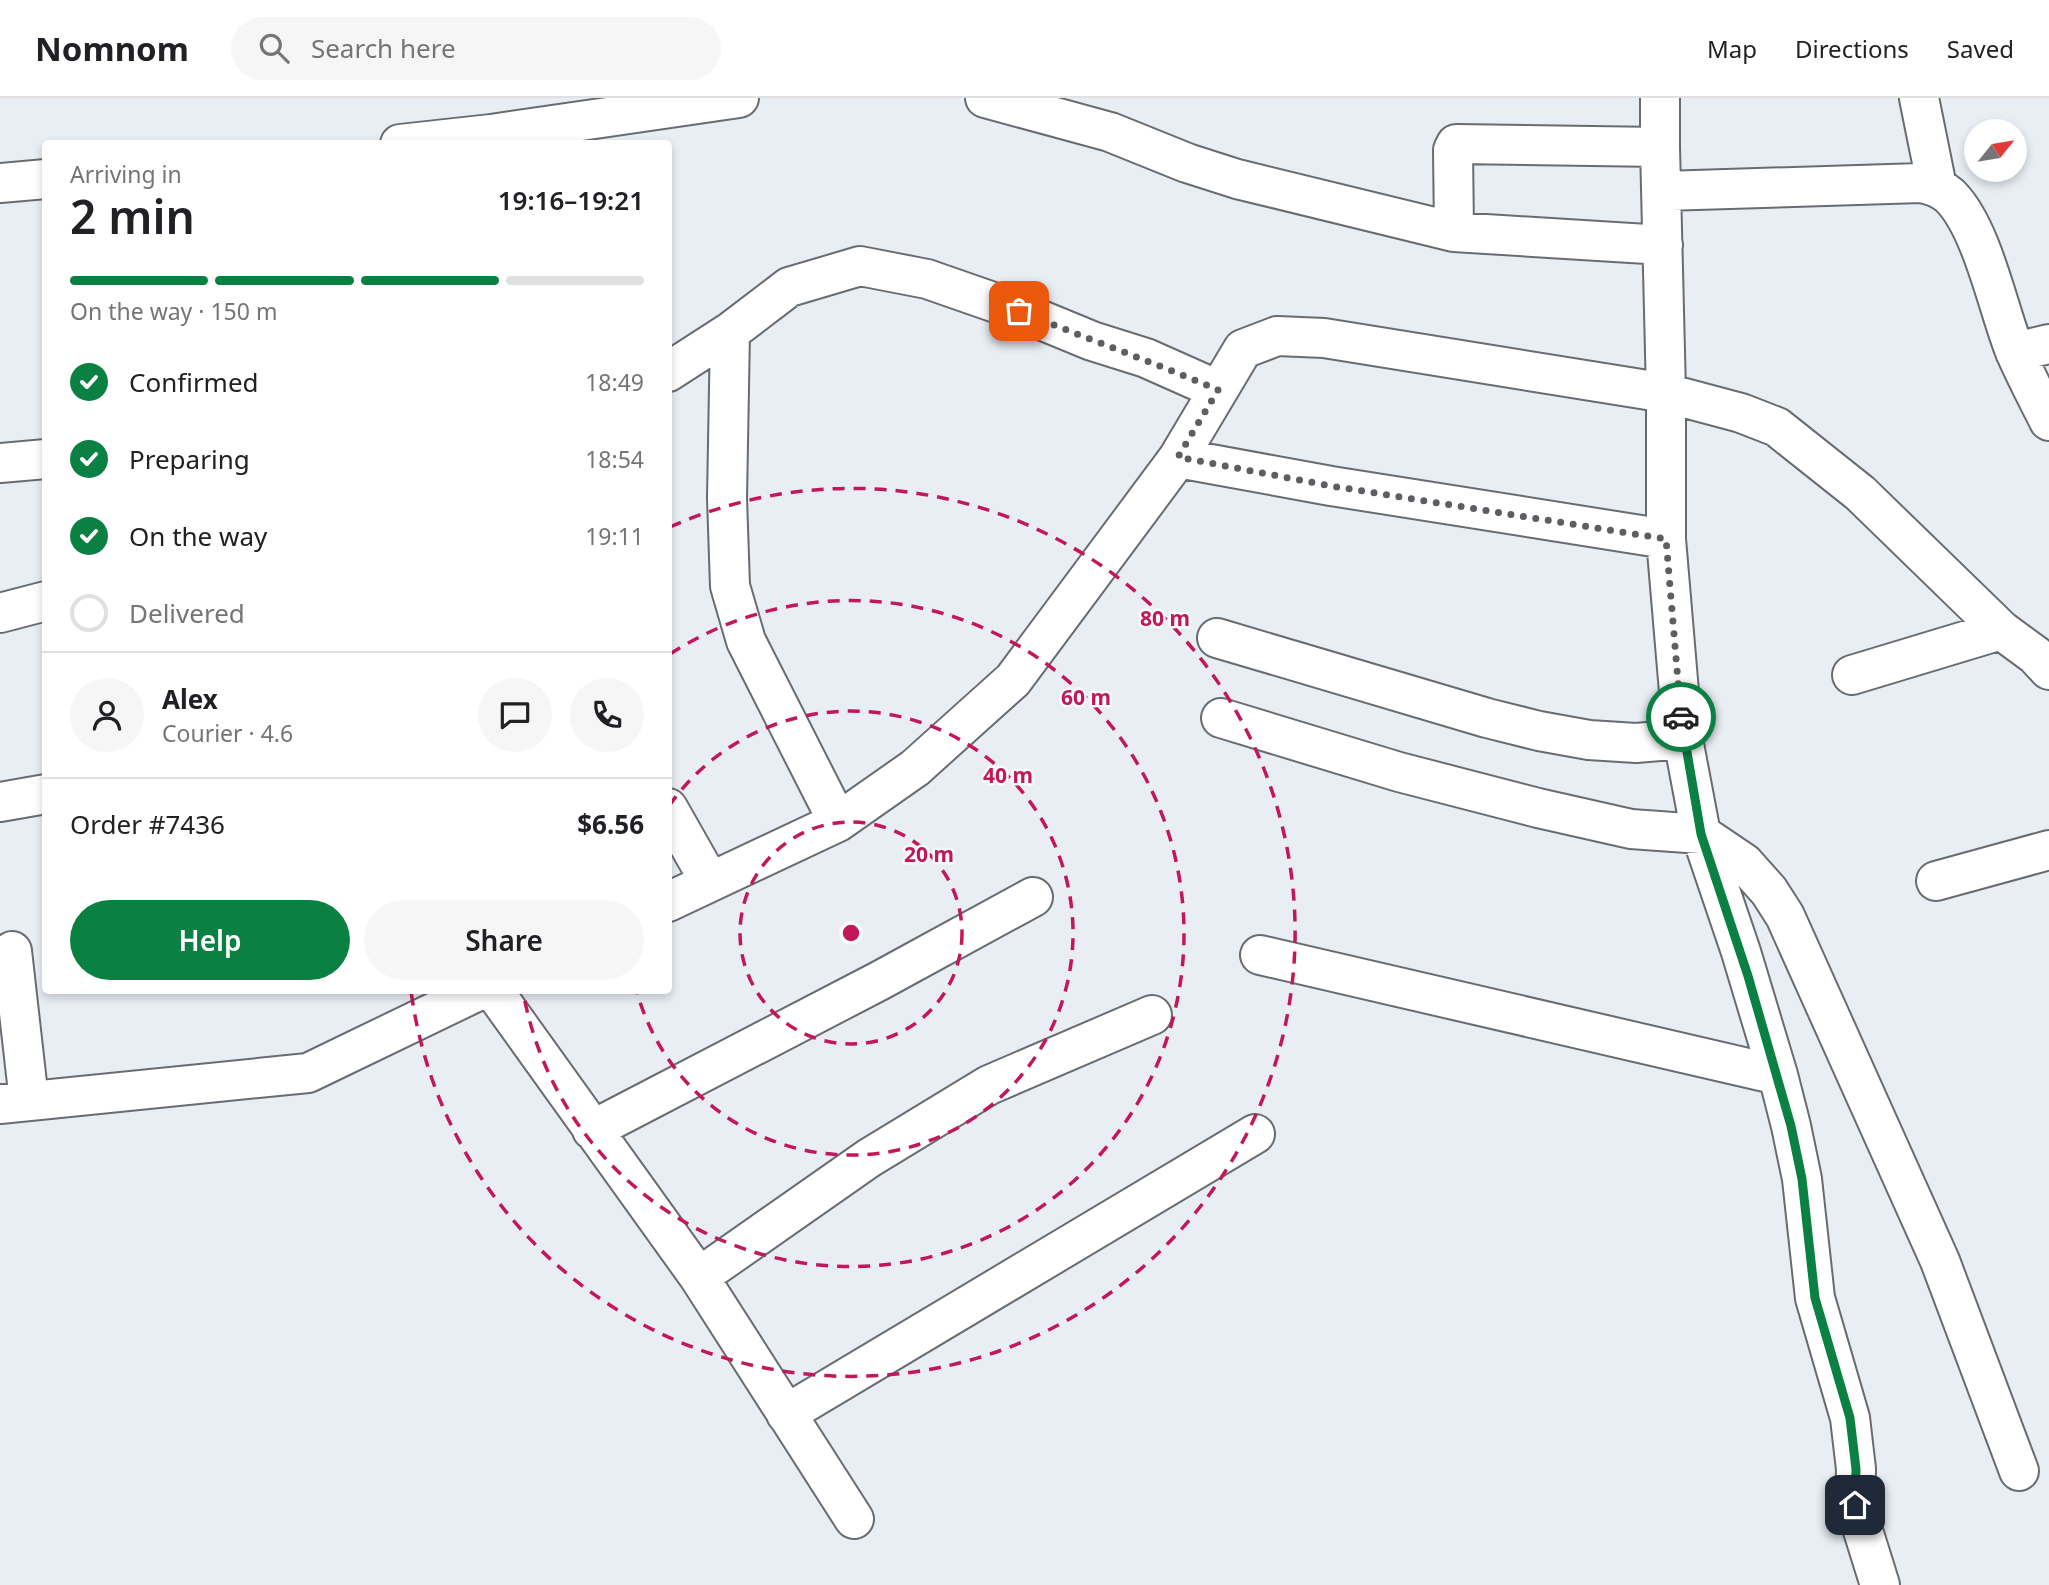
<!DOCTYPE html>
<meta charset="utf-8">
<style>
body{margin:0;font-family:"Noto Sans",sans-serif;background:#f6f6f6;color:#202124;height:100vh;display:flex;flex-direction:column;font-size:26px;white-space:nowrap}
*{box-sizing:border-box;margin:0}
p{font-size:23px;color:#757577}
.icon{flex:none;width:38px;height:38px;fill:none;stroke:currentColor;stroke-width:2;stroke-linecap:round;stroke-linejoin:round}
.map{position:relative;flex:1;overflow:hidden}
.details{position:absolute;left:42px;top:42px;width:630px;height:854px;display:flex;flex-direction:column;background:#fff;border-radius:7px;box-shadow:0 4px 10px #0003}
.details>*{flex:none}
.needle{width:46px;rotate:60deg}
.controls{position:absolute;left:1964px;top:21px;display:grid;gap:14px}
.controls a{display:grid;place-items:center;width:63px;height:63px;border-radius:50%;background:#fff;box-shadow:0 4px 10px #0003;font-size:35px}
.pin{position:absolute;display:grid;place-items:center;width:60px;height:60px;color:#fff;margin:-30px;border-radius:14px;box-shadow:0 4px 10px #0006}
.courier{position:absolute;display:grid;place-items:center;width:70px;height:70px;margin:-35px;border:5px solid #0b8043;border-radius:50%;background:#fff;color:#222;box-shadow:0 2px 9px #0007}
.head em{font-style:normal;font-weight:600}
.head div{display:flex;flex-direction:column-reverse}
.head{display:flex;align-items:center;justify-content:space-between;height:119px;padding:0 28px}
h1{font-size:46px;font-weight:600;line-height:52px}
.bar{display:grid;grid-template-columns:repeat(4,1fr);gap:10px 7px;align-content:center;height:84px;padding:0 28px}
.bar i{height:9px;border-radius:5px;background:#e0e0e0}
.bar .selected{background:#0b8043}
.bar p{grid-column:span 4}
.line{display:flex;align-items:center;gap:18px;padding:0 28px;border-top:2px solid #e0e0e0}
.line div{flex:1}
.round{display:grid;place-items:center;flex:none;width:74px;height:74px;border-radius:37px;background:#f6f6f6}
ol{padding:0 28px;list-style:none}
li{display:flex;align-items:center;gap:21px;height:77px}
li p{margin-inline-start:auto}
li .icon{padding:7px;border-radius:50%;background:#0b8043;color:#fff;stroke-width:4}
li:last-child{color:#757577}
li i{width:38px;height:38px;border:4px solid #e0e0e0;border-radius:50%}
.button{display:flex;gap:14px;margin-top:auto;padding:14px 28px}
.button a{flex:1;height:80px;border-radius:42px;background:#0b8043;color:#fff;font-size:28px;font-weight:600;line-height:80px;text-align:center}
.button a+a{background:#f6f6f6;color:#202124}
header{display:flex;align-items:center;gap:42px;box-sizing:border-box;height:98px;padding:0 35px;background:#fff;border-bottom:2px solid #e0e0e0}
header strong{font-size:33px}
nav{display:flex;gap:38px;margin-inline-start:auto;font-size:24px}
.search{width:490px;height:63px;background:#f6f6f6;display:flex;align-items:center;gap:18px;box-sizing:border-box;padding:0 24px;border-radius:38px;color:#757577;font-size:26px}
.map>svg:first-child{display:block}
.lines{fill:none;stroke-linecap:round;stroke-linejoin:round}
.minor-casing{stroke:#686c71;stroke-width:42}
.minor{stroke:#fff;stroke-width:38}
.done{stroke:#5c5e62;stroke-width:7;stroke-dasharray:0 12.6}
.route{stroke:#0b8043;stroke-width:9}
.ring{fill:none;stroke:#c2185b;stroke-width:3.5;stroke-dasharray:12 9}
.centre{fill:#c2185b;stroke:#f8fbff;stroke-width:3.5}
.ring-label{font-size:21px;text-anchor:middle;font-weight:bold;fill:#c2185b;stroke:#f8fbff;stroke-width:5;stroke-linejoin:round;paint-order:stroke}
</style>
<header>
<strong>Nomnom</strong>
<div class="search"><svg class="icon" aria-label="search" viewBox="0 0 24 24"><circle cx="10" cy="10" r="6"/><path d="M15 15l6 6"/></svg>Search here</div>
<nav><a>Map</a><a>Directions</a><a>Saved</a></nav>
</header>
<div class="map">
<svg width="2049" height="1487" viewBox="0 0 2049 1487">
<rect width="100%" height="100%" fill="#e9eef4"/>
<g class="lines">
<defs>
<path id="minor" d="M985,0l125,34 77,31 50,16 217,53 209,13
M1660,0v49l6,246v146l17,200 18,95 40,118 37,123 13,51 11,53 13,119 35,120 6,51 -1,36 25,80
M1919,0l18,89
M400,46l91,-10 248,-36
M0,85l46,-4
M1663,93l258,-8c11,2 20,5 29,13 32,32 47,109 64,153 10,24 23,48 35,72
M1454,134l-1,-82 3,-6 204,3
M730,234l-3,166 3,88 16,55 92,181
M2015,254l34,-8
M668,274l62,-40 59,-45 71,-21 67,13 92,32 73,30 54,17 72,32
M1178,360l153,28 335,53
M0,365l46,-4
M0,515l46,-12
M1217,540l270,80 52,13 50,9 47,3 47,-4
M1852,577l149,-45
M1221,620l178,54 139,36 93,21 70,5 43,29 25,28 16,25 155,345 79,210
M0,704l46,-8
M668,710l42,74
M1936,783l113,-31
M668,804l170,-80 77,-54 98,-88 165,-222 65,-109 34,-13 47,2 342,55 75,20 36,14 83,66 141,137 34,25 14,15
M12,853l17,150
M1260,857l518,120
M493,892l206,287 155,242
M0,1006l308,-31 172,-83
M592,1032l287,-149 154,-84
M699,1179l170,-119 120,-73 163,-70
M786,1316l469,-280"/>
</defs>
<use href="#minor" class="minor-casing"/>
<use href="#minor" class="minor"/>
</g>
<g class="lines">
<path class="done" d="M1019,213c66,27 134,51 199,79l-40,67 153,29 335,53 15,178"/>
<path class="route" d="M1681,619l20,117 47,142 43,150 11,53 13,119 35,120 6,51 -1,36"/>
</g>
<g class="ring">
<circle cx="851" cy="835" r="111"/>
<path d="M669 708A222 222 0 1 1 637 894"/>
<path d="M670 556A333 333 0 1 1 523 893"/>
<path d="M670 429A444 444 0 1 1 411 893"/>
</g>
<circle cx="851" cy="835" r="10" class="centre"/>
<g class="ring-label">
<text x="1165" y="528">80 m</text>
<text x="1086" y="607">60 m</text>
<text x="1008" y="685">40 m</text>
<text x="929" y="764">20 m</text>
</g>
</svg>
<div class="controls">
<a><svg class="needle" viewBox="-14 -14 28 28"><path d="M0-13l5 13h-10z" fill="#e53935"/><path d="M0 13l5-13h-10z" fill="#757577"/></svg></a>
</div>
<div class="pin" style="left:1019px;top:213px;background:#ea580c"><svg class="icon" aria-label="bag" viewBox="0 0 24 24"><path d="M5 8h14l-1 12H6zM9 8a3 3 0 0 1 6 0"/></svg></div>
<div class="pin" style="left:1855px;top:1407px;background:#1f2937"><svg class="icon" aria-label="home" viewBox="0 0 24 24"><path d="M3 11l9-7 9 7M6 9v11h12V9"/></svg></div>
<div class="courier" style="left:1681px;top:619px"><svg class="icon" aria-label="car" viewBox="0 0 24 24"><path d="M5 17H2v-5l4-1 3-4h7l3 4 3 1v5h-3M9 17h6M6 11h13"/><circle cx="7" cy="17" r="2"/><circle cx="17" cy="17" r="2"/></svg></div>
<section class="details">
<div class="head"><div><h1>2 min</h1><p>Arriving in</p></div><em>19:16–19:21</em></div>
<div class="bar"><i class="selected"></i><i class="selected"></i><i class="selected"></i><i></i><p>On the way · 150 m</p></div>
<ol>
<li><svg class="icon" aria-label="check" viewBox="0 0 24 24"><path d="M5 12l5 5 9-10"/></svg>Confirmed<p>18:49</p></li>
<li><svg class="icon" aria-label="check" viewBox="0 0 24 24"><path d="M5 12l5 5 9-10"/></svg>Preparing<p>18:54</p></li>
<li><svg class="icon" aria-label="check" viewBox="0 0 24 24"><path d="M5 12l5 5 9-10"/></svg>On the way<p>19:11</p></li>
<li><i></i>Delivered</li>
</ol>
<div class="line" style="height:126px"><a class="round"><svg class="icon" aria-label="person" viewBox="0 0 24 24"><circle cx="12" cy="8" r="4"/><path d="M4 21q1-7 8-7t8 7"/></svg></a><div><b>Alex</b><p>Courier · 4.6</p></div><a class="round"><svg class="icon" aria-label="chat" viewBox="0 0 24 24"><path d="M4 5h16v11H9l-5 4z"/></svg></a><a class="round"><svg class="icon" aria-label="phone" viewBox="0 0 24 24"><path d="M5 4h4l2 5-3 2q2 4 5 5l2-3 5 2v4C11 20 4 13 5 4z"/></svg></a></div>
<div class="line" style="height:91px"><div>Order #7436</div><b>$6.56</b></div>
<div class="button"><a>Help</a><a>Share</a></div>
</section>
</div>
